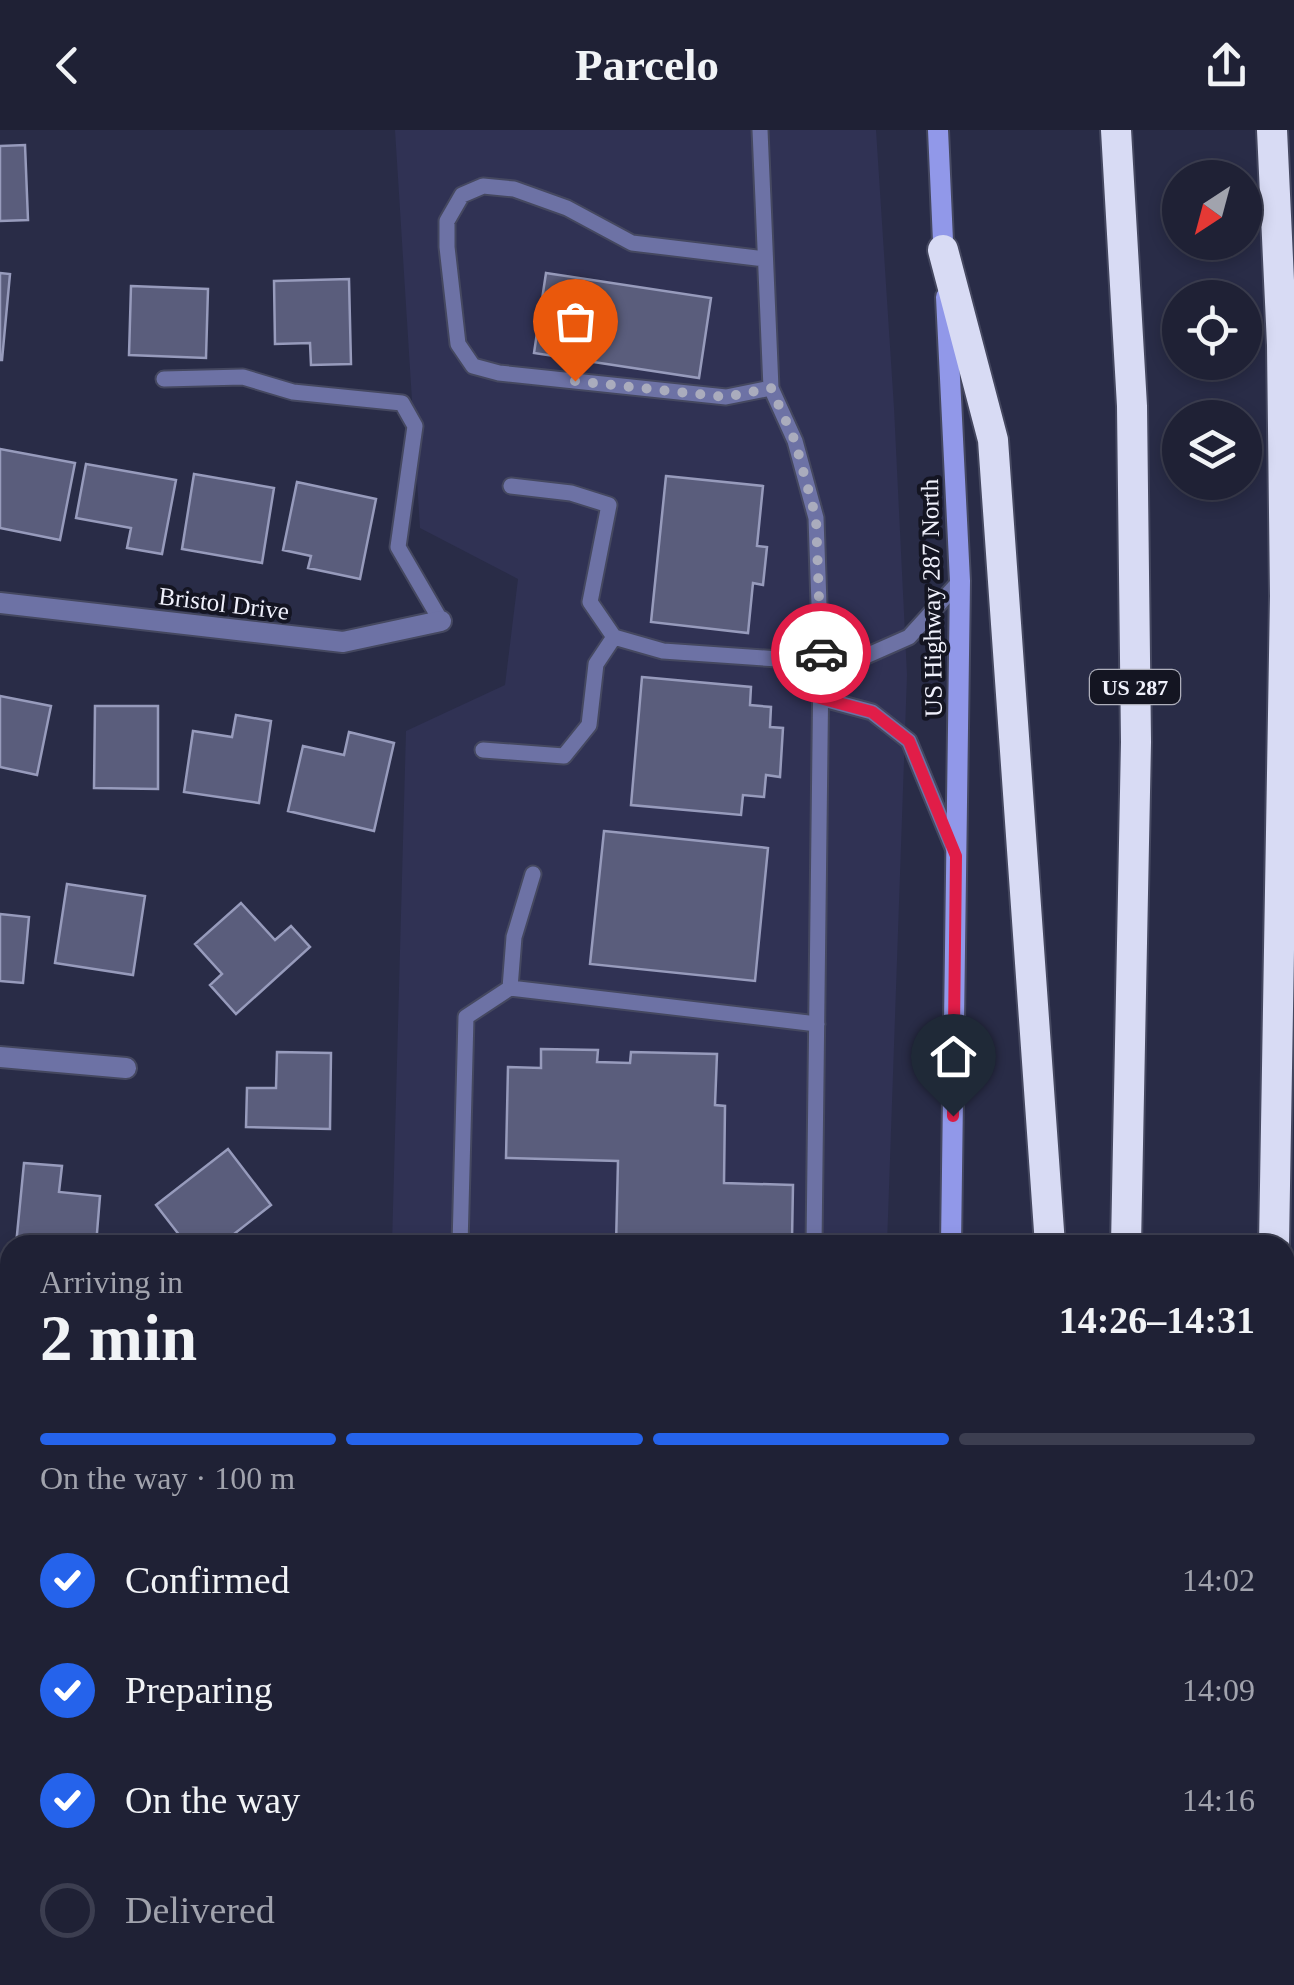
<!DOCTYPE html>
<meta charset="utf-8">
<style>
body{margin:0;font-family:"Times New Roman",serif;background:#27293d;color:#f1f3f6;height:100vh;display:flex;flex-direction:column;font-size:38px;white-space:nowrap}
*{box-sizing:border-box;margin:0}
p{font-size:32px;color:#a1a3ad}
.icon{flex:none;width:55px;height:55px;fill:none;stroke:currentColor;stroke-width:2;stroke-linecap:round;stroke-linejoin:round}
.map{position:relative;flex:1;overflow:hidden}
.drawer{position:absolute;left:0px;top:1105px;width:1295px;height:750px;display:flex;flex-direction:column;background:#1f2135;border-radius:30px 30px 0 0;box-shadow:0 5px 15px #0003,0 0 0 2px #3c3e50}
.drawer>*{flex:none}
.needle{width:65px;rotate:216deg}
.tools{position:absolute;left:1162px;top:30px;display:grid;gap:20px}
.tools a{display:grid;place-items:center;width:100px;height:100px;border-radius:50%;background:#1f2135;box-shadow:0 5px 15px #0003,0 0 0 2px #3c3e50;font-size:50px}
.pin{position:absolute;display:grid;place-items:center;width:85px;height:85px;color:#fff;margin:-102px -42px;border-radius:50% 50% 50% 0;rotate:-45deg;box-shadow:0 0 10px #0007}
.pin .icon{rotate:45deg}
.courier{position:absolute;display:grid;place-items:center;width:100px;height:100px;margin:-50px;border:8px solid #e11d48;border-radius:50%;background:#fff;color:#222;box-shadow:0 2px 12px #0007}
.head em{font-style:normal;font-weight:800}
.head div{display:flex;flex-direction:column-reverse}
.head{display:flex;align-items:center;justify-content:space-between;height:170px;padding:0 40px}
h1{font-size:65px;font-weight:800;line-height:75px}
.bar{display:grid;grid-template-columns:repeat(4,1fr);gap:15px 10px;align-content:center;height:120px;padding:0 40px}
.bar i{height:12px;border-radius:8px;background:#3c3e50}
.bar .selected{background:#2563eb}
.bar p{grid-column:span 4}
ol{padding:0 40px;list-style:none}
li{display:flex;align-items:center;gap:30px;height:110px}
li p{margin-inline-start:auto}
li .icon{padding:10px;border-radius:50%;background:#2563eb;color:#fff;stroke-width:4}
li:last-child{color:#a1a3ad}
li i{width:55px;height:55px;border:5px solid #3c3e50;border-radius:50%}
header{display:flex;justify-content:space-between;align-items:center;height:130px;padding:0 40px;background:#1f2135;font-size:45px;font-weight:800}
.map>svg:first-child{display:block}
.built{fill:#303254}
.building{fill:#5a5d7c;stroke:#979bbc;stroke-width:2.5}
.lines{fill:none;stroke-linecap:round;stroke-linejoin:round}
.lane-casing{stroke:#454860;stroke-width:19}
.street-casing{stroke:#454860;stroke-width:24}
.secondary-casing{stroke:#454860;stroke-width:24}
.highway-casing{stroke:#454860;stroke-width:34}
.lane{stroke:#6d72a5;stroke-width:15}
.street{stroke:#6d72a5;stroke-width:20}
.secondary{stroke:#9198e9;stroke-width:20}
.highway{stroke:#d8dbf4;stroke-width:30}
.done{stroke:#aaacbd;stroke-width:10;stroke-dasharray:0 18}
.route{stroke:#e11d48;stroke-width:12}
.labels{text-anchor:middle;stroke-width:8;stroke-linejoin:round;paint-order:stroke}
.shield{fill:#141522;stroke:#aeafbb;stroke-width:2.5}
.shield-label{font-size:22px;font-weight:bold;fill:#f0f1fc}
.street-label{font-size:25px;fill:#f0f1fc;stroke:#141522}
</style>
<header><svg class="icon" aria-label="back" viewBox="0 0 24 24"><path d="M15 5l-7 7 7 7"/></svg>Parcelo<svg class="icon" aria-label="share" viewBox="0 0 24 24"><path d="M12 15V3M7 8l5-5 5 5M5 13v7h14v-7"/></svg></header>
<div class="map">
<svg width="1294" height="1855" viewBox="0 0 1294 1855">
<rect width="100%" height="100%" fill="#292c47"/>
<path class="built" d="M395,0h481l18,278 13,267 -20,570h-495l14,-514 99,-46 13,-106 -98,-51z
M376,1845h491v10h-492z"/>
<path class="building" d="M25,15l3,75 -28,1v-75z
M0,143l10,1 -8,86h-2z
M546,143l165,25 -12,80 -165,-25z
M349,149l2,85 -40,1 -1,-22 -35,1 -1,-63z
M131,156l77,3 -2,69 -77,-3z
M0,319l75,14 -15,77 -60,-12z
M86,334l90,16 -14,74 -35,-6 4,-20 -55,-10z
M194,344l80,14 -12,75 -80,-14z
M666,346l97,10 -6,60 10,1 -4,38 -10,-2 -5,50 -97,-11z
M297,352l79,17 -16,80 -52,-11 3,-12 -28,-6z
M642,547l109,10 -1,18 21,2 -1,20 13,1 -3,49 -14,-2 -2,22 -21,-2 -2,20 -110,-10z
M0,566l51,10 -14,69 -37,-8z
M95,576h63v83l-64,-1z
M236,585l35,6 -12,82 -75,-11 9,-61 39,6z
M349,602l45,11 -20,88 -86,-20 15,-65 41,9z
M604,701l164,17 -13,133 -165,-17z
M67,754l78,12 -12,79 -78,-12z
M241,773l34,37 16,-14 19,21 -74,67 -26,-29 12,-11 -27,-30z
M0,784l29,3 -6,66 -23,-2z
M541,919l57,1 -1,12 33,1 1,-11 86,2 -2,51 10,1 -1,77 69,2 -1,55 -72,-2v7h-104l2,-84 -112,-3 2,-91 33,1z
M277,922l54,1 -1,76 -84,-2 1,-39h29z
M228,1019l43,56 -51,40h-33l-31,-40z
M24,1033l38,3 -3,26 41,4 -4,49h-80z
M0,1239h10v68l-10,1z
M0,1493l10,1v62l-10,-2z
M0,1675h10l-1,93 -9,-1z
M487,1845h265v10h-265z"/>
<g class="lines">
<defs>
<path id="lane" d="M760,0l11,258 24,53 21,77 5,144 -7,583
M765,129l-133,-16 -65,-35 -53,-19 -31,-3 -21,9 -15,26v26l11,97 15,22 26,7 227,24 45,-9
M164,249l79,-2 50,15 109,11 13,23 -17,121 43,74
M511,356l60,7 38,12 -19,97 24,35
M820,568l52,14 37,29 44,107
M483,620l81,6 25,-31 7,-61 18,-27 49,14 158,11 45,-6 43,-19 51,-56
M510,858l4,-51 19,-63
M460,1115l6,-228 44,-29 307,36
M455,1855v-10
M805,1855v-10"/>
<path id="street" d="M0,473l343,39 98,-21
M0,927l126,11
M0,1386l10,1
M0,1836l10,1
M102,1845l8,1 6,9"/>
<path id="secondary" d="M938,0l6,133
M946,167l14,284 -9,664
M943,1855v-10"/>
<path id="highway" d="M1116,0l16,276 4,336 -10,503
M1272,0l10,215 3,251 -11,649
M943,120l50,190 57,805
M1086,1855v-10
M1112,1855v-10
M1261,1855v-10"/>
</defs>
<use href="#lane" class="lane-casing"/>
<use href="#street" class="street-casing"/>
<use href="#secondary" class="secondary-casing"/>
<use href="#highway" class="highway-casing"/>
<use href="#lane" class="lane"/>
<use href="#street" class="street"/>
<use href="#secondary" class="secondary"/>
<use href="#highway" class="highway"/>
</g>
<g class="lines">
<path class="done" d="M575,251l151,16 45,-9 24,53 21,77 5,135"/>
<path class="route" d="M821,523l-1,45 52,14 37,29 47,115 -3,260"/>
</g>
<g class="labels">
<rect class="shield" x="1090" y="540" width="90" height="34" rx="8"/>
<g class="shield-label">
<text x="1135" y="565">US 287</text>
</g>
<g class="street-label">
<text transform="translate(931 468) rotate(-91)" y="9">US Highway 287 North</text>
<text transform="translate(224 473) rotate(7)" y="9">Bristol Drive</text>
</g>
</g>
</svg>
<div class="tools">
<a><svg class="needle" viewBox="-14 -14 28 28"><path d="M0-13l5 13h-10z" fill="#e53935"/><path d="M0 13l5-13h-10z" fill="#a1a3ad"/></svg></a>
<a><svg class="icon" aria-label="locate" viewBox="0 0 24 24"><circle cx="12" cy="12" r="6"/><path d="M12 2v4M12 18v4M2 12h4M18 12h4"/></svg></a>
<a><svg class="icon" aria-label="layers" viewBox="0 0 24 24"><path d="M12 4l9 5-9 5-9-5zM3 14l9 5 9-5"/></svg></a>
</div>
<div class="pin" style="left:575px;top:251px;background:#ea580c"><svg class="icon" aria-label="bag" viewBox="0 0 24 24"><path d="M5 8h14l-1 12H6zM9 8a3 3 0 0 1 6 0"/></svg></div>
<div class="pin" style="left:953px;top:986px;background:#1f2937"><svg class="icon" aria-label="home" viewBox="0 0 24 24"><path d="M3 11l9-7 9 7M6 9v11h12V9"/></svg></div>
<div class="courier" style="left:821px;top:523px"><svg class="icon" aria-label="car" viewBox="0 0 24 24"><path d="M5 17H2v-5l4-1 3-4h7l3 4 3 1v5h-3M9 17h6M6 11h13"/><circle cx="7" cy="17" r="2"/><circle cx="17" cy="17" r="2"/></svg></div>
<section class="drawer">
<div class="head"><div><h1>2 min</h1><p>Arriving in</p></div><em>14:26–14:31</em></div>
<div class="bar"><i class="selected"></i><i class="selected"></i><i class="selected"></i><i></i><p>On the way · 100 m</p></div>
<ol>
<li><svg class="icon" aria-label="check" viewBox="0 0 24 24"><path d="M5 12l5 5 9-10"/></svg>Confirmed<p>14:02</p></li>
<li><svg class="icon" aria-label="check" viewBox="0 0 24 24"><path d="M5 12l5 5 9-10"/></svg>Preparing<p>14:09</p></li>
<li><svg class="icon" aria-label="check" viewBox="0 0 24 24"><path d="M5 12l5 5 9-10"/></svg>On the way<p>14:16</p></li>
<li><i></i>Delivered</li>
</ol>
</section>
</div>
